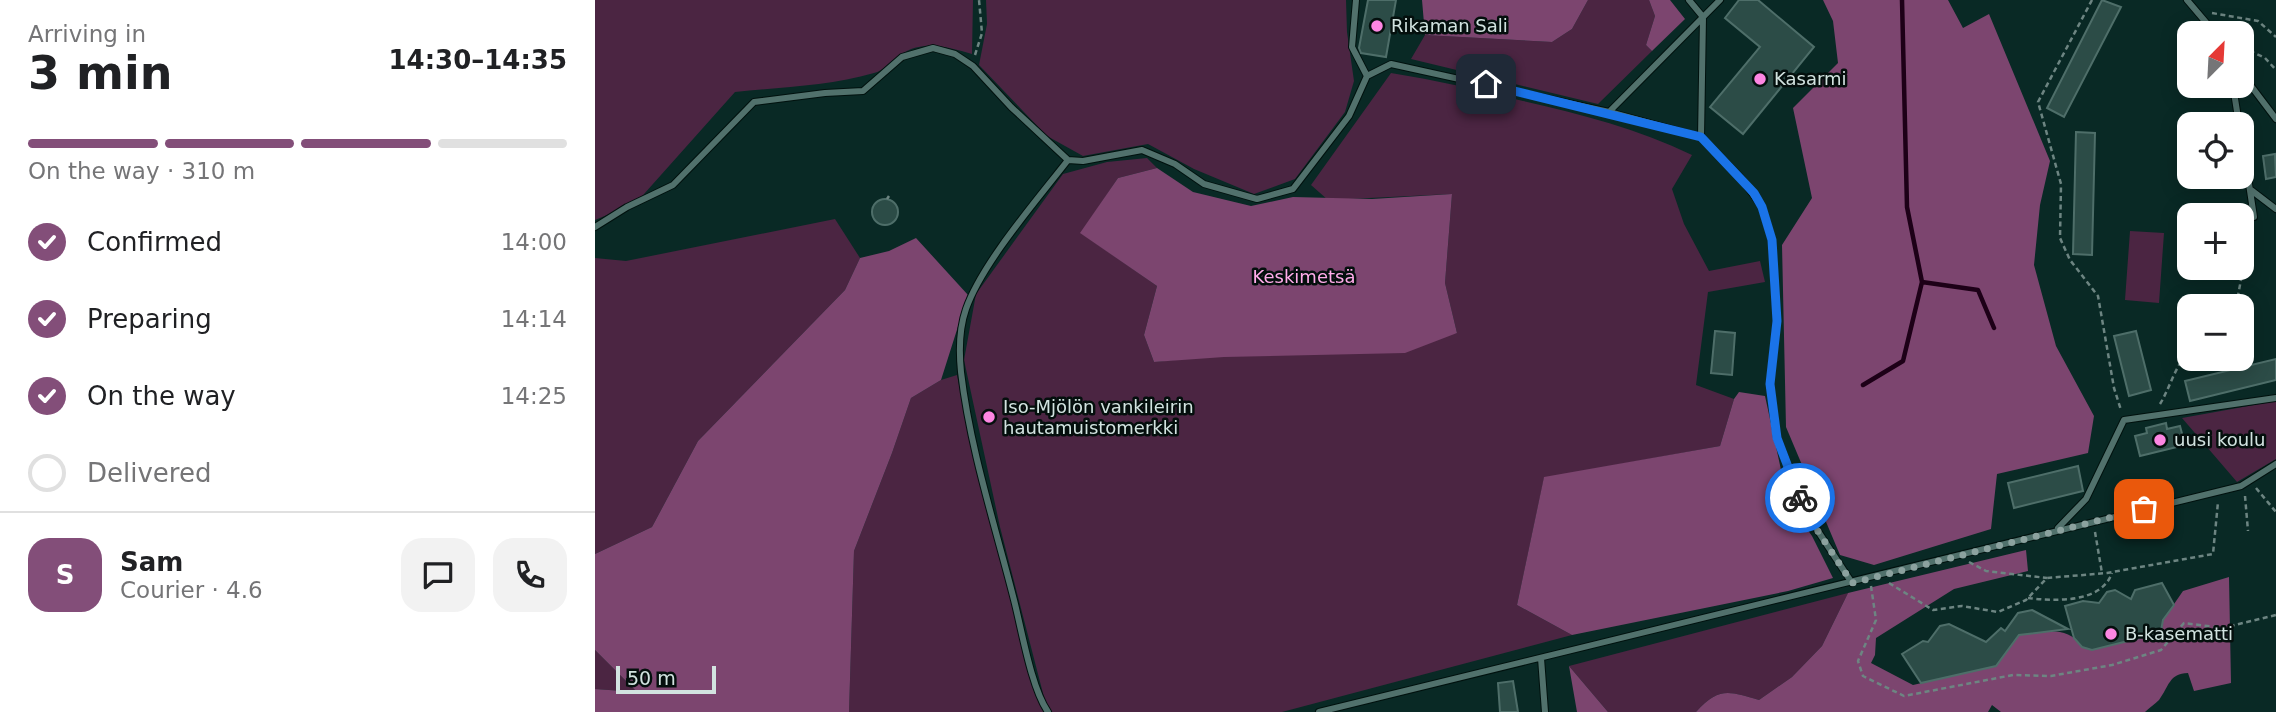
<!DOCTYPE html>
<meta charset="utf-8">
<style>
body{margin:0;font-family:"DejaVu Sans",sans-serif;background:#f2f2f2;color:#202124;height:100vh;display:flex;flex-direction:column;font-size:26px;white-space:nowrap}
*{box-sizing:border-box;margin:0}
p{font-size:23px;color:#757577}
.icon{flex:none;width:38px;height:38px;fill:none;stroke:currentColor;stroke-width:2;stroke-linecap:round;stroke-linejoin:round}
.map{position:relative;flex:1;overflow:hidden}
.drawer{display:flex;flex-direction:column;background:#fff;width:595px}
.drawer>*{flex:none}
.needle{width:46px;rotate:24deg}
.controls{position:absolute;left:1582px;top:21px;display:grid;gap:14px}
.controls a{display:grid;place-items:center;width:77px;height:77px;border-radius:14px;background:#fff;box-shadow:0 4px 18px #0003;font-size:35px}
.scale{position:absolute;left:21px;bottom:18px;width:100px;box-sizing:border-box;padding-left:7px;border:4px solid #d2e3e0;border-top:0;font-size:19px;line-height:24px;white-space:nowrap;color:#d2e3e0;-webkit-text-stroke:5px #040f0d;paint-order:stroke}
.pin{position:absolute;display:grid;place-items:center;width:60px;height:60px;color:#fff;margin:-30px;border-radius:14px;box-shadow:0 4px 10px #0006}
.courier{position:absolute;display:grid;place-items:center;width:70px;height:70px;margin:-35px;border:5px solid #1a73e8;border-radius:50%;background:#fff;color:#222;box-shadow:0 2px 9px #0007}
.headline em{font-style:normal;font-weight:600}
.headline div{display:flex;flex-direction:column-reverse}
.headline{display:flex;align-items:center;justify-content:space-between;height:119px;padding:0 28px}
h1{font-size:46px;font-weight:600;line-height:52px}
.bar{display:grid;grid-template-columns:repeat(4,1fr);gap:10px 7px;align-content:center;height:84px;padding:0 28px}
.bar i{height:9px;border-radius:5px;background:#e0e0e0}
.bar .active{background:#834e79}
.bar p{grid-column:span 4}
.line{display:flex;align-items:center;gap:18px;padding:0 28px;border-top:2px solid #e0e0e0}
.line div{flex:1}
.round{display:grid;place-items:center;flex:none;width:74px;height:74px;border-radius:21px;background:#f2f2f2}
ol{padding:0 28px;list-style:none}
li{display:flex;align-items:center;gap:21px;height:77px}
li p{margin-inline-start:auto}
li .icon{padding:7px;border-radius:50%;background:#834e79;color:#fff;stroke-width:4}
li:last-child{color:#757577}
li i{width:38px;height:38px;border:4px solid #e0e0e0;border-radius:50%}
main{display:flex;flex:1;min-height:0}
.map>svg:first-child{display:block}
.green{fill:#4b2542}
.forest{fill:#7c456f}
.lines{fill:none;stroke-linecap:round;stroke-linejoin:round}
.stream{stroke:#1d0017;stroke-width:4.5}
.building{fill:#2c4c47;stroke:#4e6e69;stroke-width:2}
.lane-casing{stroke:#00110e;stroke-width:8}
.path{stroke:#6d8582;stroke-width:2.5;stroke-dasharray:5 3.5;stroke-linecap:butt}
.lane{stroke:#51716c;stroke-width:6}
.done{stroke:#8ca29f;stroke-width:7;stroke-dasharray:0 12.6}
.route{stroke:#1a73e8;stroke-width:9}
.poi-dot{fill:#fd86e2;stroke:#040f0d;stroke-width:2.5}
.labels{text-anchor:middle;stroke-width:5;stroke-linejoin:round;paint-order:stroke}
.poi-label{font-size:18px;fill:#d2e3e0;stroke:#040f0d;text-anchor:start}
.park-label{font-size:18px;fill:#ffabe9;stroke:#040f0d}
</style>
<main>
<section class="drawer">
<div class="headline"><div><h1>3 min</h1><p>Arriving in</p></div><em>14:30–14:35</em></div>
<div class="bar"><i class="active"></i><i class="active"></i><i class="active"></i><i></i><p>On the way · 310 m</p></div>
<ol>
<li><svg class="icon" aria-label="check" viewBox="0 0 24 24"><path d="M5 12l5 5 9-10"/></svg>Confirmed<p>14:00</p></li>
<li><svg class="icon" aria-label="check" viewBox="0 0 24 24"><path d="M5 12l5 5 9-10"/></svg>Preparing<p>14:14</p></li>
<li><svg class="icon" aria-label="check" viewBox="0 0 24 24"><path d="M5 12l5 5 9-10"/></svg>On the way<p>14:25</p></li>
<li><i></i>Delivered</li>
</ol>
<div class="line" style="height:126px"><b class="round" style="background:#834e79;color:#fff">S</b><div><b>Sam</b><p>Courier · 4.6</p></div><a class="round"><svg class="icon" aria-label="chat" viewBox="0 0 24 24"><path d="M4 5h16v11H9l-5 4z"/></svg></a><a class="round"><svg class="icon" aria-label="phone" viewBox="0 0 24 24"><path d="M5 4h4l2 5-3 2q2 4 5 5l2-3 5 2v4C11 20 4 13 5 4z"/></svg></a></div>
</section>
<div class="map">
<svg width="1681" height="712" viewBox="0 0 1681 712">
<rect width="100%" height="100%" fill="#092925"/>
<path class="green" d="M0,0h378l-1,54c-24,-7 -49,-15 -72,1 -8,6 -17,16 -26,18 -44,13 -93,14 -139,19l-99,111 -41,17z
M391,0h360l1,32 7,49 -9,31 -50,67 -41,15 -60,-25 -46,-25 -65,12 -36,-20 -68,-71 8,-41z
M993,0h61l6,16 -9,29 6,6 -54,53 -187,-45 14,-24 127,7 20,-13z
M796,73c44,7 88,17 132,28 58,13 115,28 169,54l-20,34 12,35 25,47 51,-10 5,21 -57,10 -12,93 38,14 -14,47 -176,32 -27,127 55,30 -290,77h-230l-6,-7 -46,-178 -36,-167 12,-66 87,-120 44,-12 40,-4 10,10 -39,10 -37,55 76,53 -13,49 10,27 303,-29 -12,-50 7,-89 -124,6 -17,-15z
M240,219l25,39 -15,32 -147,151 -46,86 -57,27v-296l31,3z
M1535,231l34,2 -5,70 -34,-3z
M362,375l14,70 74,267h-196l5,-161 38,-98 19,-55 30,-18z
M1681,401v58l-39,23 -55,-64z
M1253,593l-26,53 -30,31 -33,23c-31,-9 -40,-13 -63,12h-88l-39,-46z
M0,650l42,42 -42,-3z"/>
<path class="forest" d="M827,0h166l-16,29 -20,13 -127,-7z
M1054,0h21l15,19 -33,32 -6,-6 9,-29z
M1228,0h125l15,28 26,-14 61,147 -10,44 -6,60 22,81 38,70 -6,37 -91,21 -6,55 -117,36 -34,-10 -54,-128 -4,-182 30,-47 -19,-90 45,-45 -5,-42z
M562,168l36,24 58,14 42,-9 79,2 80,-5 -7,89 12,50 -52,20 -181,4 -70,5 -10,-27 13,-49 -77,-53 38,-55z
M321,238l52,57 -27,85 -30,18 -19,55 -38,98 -5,161h-254v-23l42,3 -42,-42v-96l57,-27 46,-86 147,-151 15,-32 29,-7z
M1144,392l26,4 23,106 24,34 21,42 -45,13 -216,44 -55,-30 27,-128 176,-31 14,-47z
M1431,550l2,21 -74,18 -78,49 -1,17 -4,8 42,22 83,-19 23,-31c24,-3 48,-11 63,12l10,3 64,-16 5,-3 2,-11 20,-29 46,-14 2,106 -37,8 -6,-18c-19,0 -19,14 -29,27 -4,4 -10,8 -14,12h-144l-9,-7 -4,7h-292c23,-25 32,-21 63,-12l33,-23 30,-31 26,-53z
M974,666l39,46h-31z"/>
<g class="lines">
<path class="stream" d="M1327,282l56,8 16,38
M1268,385l40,-24 19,-79 -15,-75 -5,-207"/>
</g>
<path class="building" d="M773,0h28l-10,57 -25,-4 -2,-5z
M1144,0h19l56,47 -71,87 -33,-27 50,-60 -35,-29z
M1507,0l19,7 -57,110 -17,-9z
M1481,132l19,1 -3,122 -19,-1z
M1680,154l1,23 -10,2 -3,-23z
M277 212a13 13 0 1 1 26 0a13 13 0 1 1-26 0Z
M1120,331l20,2 -3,42 -21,-2z
M1541,331l15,59 -22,6 -15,-60z
M1681,359v21l-86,21 -5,-20z
M1571,423l1,6 13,-3 5,19 -45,11 -5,-20 12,-3 -1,-5z
M1483,466l5,25 -69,17 -6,-25z
M1567,583l12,22 -11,15 -2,11 -5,3 -64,16 -10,-3 -8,-9 -9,-32 18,-5 16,2 8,-11 8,-2 16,9 4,-9z
M1437,610l36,19 -49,6 -23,31 -75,17 -19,-29 21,-13 5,1 12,-16 9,-2 37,18 15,-14 4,3 13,-18z
M918,681l5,31h-18l-2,-29z"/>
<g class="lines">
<defs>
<path id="lane" d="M761,0l-4,47 15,29
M1094,0l14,17 -2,120 40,41 21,29 10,33 5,81 -7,63 7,54 33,81 42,64
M1592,0l28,33
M1647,74l34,45
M1638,86l6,38
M1014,112l111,-112
M1647,138l12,79
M1656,190l25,19
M0,227l32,-20 46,-22 81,-83 71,-9 38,-2 39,-34 31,-9 22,6 18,12 38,41 57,53
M1463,528l28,-29 38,-79 152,-22
M946,658l4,54
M453,712c-17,-25 -26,-81 -34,-112 -19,-75 -44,-151 -53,-228 -2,-20 -2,-43 5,-63 16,-46 71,-109 102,-149l15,1 59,-11 33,14 29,20 53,15 36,-10 56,-73 18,-40 24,-12 218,48 92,25
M724,712l922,-226 35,-22"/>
</defs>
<use href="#lane" class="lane-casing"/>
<path class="path" d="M1497,0l-54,102 23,82 -1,54 10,22 28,36 16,92 7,22
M1617,13l46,8 18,16
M1647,47l23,11 11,12
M380,55l7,-22 -3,-33
M292,199l2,-3
M1641,306l15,-79
M1565,404c9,-14 17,-43 29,-51
M1661,488l20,24
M1650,496l3,35
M1500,532l7,41
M1374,562l17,9 61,7
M1294,583l44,27 29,-4 36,6 28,-12 21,-22 60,-5 106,-19 5,-52
M1276,586l5,34 -18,41 5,15 41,20 109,-21 38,1 61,-11 49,-15 23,-27 38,5 54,-13
M1433,598c25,3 73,6 84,-25"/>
<use href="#lane" class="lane"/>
</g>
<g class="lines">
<path class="done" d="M1205,498l10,21 42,64 292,-74"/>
<path class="route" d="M891,84l215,53 53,56 8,14 10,33 5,81 -7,63 7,54 23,60"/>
</g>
<g class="poi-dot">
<circle cx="782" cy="26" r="7"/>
<circle cx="1165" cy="79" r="7"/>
<circle cx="394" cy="417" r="7"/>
<circle cx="1565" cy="440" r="7"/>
<circle cx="1516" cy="634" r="7"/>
</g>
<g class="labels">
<g class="poi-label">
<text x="796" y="32">Rikaman Sali</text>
<text x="1179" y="85">Kasarmi</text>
<text x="408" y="413">Iso-Mjölön vankileirin<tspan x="408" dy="21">hautamuistomerkki</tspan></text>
<text x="1579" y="446">uusi koulu</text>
<text x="1530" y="640">B-kasematti</text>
</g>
<g class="park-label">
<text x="709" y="283">Keskimetsä</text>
</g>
</g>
</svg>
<div class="controls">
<a><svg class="needle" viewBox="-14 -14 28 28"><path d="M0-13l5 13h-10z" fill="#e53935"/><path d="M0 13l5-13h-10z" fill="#757577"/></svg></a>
<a><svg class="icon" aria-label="locate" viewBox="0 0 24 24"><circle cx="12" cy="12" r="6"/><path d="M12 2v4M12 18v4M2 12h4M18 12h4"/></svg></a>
<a>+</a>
<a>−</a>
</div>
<div class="scale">50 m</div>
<div class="pin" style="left:1549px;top:509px;background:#ea580c"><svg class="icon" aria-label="bag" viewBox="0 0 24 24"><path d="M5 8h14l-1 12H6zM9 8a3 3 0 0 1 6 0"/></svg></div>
<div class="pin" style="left:891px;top:84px;background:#1f2937"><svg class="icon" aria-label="home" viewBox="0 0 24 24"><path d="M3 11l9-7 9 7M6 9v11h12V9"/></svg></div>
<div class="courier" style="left:1205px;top:498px"><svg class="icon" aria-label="bike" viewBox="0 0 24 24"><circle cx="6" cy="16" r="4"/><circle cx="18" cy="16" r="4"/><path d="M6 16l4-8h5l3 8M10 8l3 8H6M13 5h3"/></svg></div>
</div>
</main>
